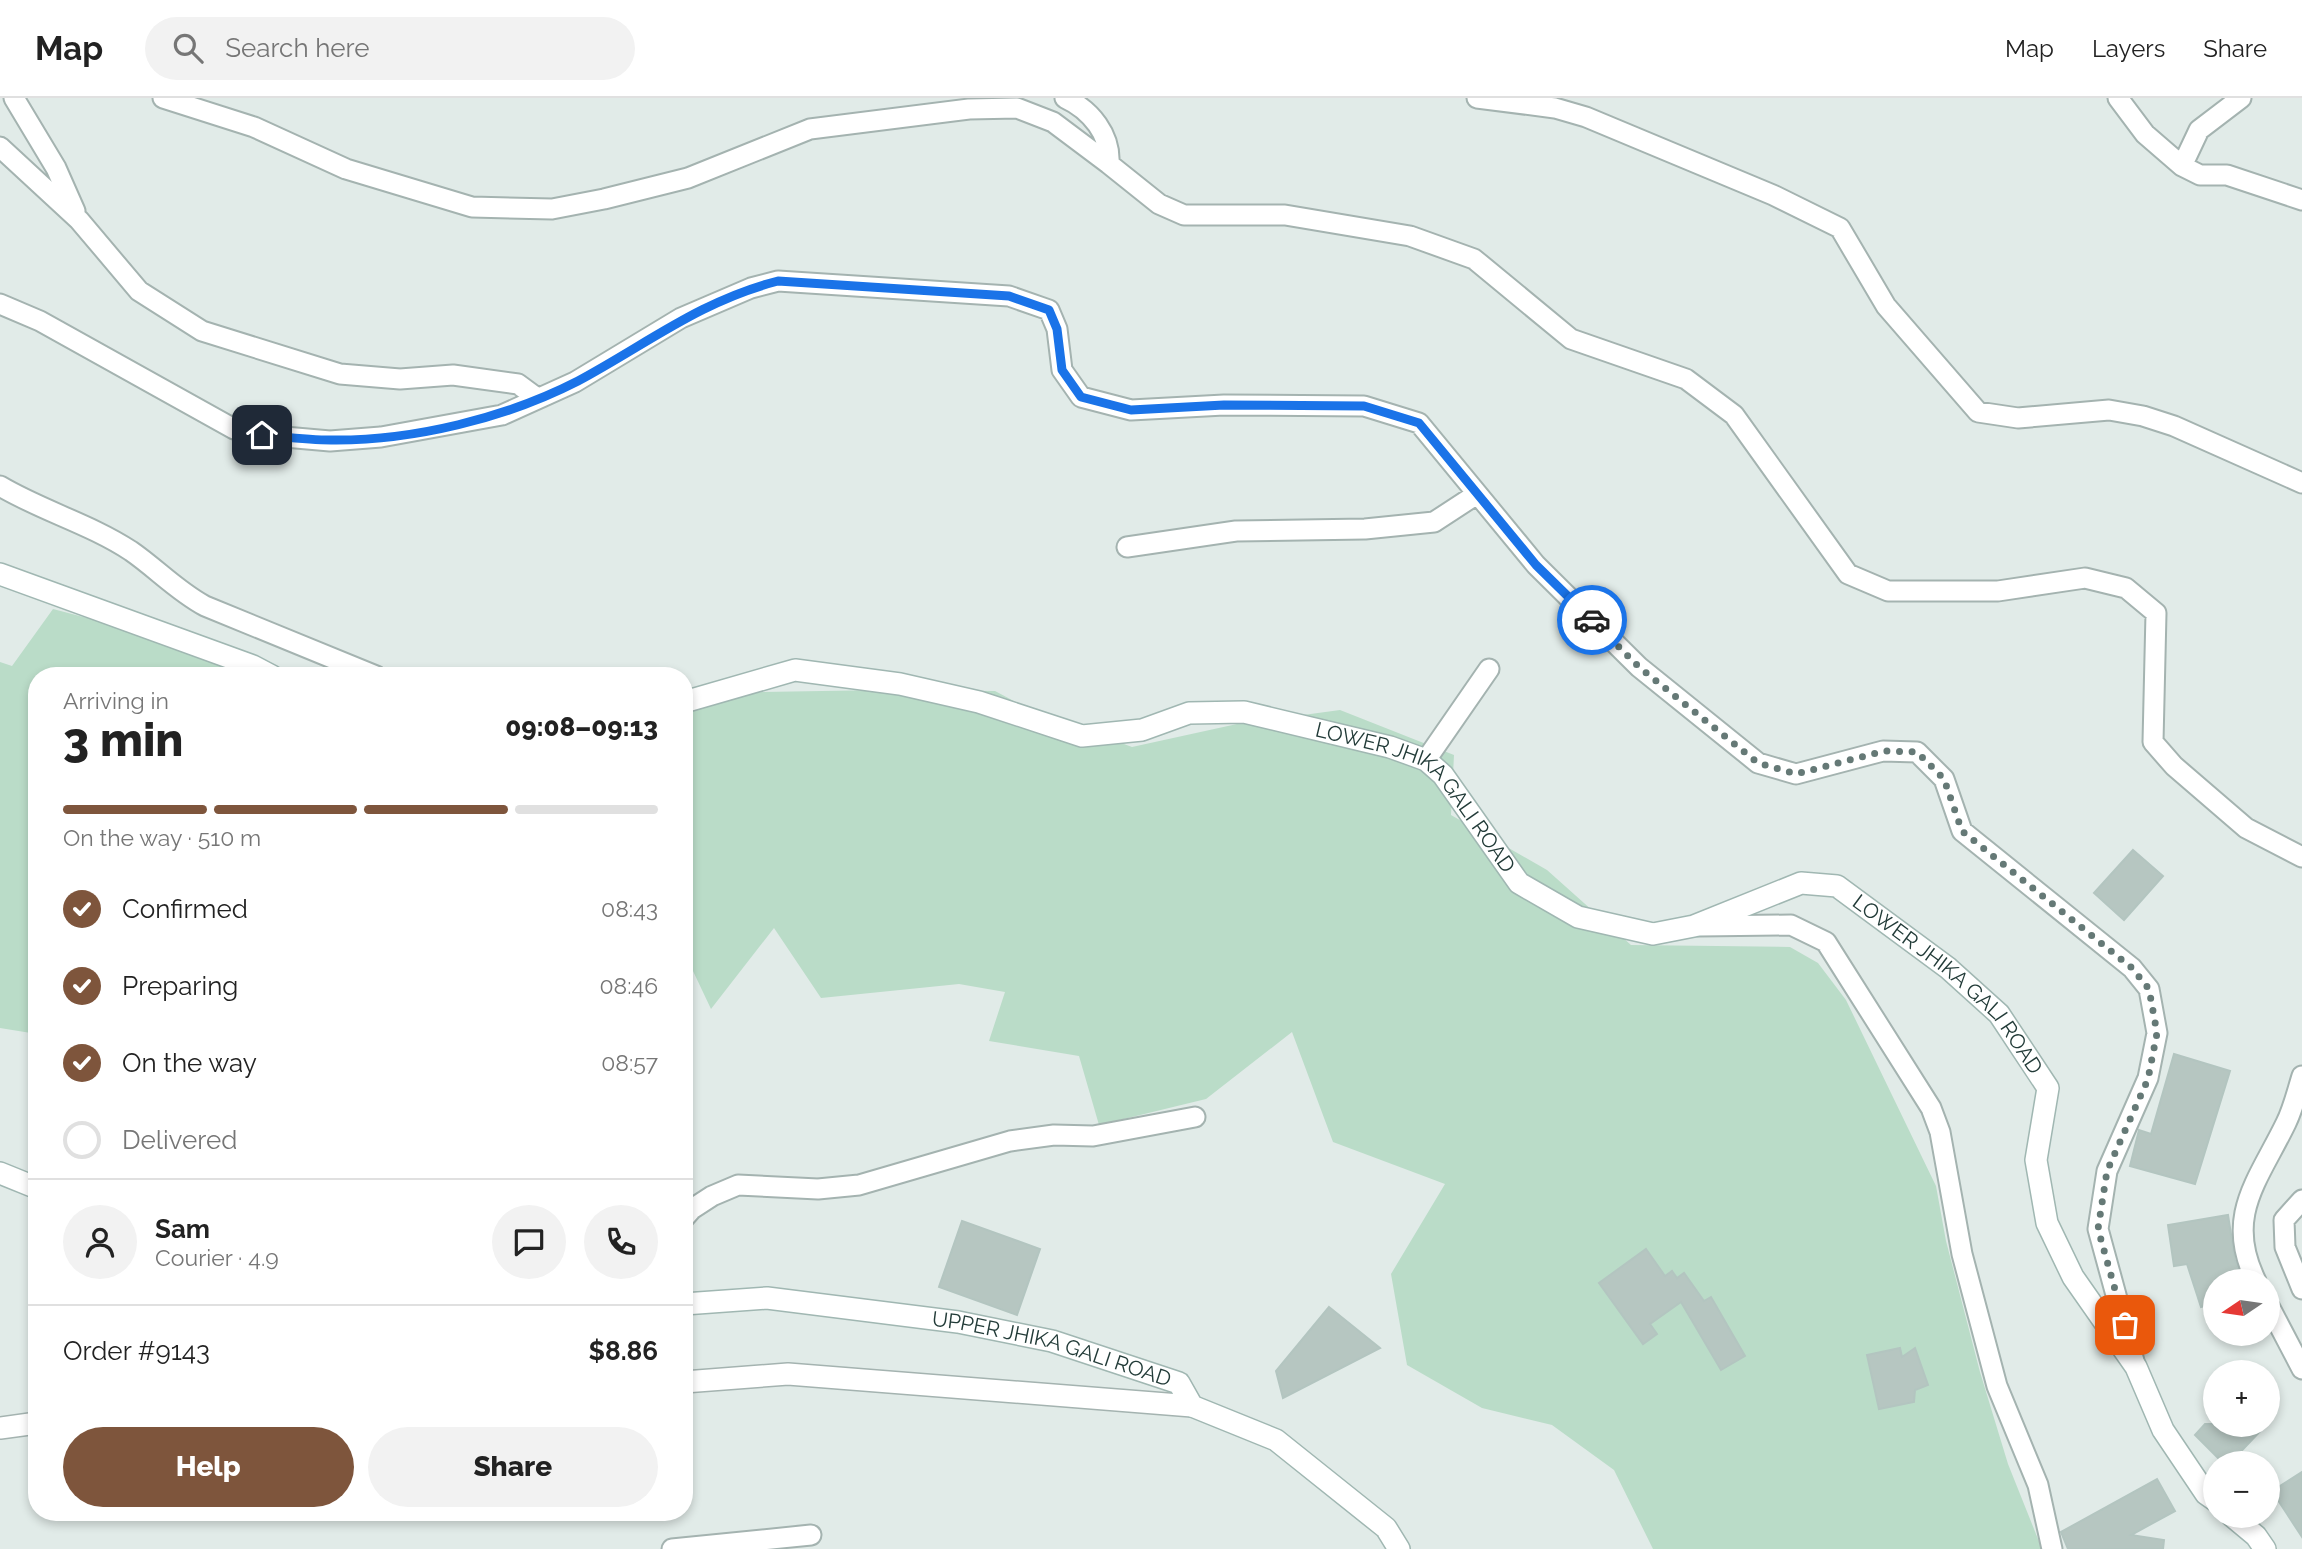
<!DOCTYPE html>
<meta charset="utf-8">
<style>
body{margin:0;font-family:Raleway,sans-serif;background:#f2f2f2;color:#222;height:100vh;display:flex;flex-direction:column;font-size:26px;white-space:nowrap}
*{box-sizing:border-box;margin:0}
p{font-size:23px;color:#767676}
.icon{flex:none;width:38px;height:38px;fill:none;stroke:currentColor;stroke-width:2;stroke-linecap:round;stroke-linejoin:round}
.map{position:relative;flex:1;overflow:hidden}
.details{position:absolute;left:28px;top:569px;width:665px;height:854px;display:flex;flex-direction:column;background:#fff;border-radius:28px;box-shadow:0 4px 10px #0003}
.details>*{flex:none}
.needle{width:46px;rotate:257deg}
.controls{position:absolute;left:2203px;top:1171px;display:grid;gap:14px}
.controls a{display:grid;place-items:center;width:77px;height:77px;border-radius:50%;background:#fff;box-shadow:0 4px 10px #0003;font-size:35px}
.pin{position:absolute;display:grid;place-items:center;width:60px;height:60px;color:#fff;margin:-30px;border-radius:14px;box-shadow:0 4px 10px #0006}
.courier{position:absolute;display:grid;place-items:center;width:70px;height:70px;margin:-35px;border:5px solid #1a73e8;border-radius:50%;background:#fff;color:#222;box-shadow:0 2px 9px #0007}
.head em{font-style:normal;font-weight:800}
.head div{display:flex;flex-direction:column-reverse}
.head{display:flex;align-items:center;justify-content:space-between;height:119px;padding:0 35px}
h1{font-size:46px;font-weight:800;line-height:52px}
.bar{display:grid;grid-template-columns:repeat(4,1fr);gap:10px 7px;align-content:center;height:84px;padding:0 35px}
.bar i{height:9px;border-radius:5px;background:#e0e0e0}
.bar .on{background:#7e553c}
.bar p{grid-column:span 4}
.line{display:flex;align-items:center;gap:18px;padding:0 35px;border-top:2px solid #e0e0e0}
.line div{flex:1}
.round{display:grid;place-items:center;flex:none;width:74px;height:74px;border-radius:37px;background:#f2f2f2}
ol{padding:0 35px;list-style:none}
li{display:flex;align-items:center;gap:21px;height:77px}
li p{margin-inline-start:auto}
li .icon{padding:7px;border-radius:50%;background:#7e553c;color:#fff;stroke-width:4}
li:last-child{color:#767676}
li i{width:38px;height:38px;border:4px solid #e0e0e0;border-radius:50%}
.cta{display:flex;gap:14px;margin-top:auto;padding:14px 35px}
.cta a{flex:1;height:80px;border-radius:42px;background:#7e553c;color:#fff;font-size:28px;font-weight:800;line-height:80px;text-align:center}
.cta a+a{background:#f2f2f2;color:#222}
header{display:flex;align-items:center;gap:42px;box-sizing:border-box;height:98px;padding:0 35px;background:#fff;border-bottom:2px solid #e0e0e0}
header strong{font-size:33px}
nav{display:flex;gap:38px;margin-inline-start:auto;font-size:24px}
.search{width:490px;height:63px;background:#f2f2f2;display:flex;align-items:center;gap:18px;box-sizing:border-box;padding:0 24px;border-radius:38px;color:#767676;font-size:26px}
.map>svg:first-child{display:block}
.green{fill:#badcc8}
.building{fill:#b6c6c1;stroke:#b3c5c0;stroke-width:2}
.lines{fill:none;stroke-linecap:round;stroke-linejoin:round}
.minor-casing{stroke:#a4b3b0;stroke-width:23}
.tertiary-casing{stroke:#a4b3b0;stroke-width:24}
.secondary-casing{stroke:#a0b7b2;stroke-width:24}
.minor{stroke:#fff;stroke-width:19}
.tertiary{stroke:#fff;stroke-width:21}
.secondary{stroke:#fff;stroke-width:21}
.done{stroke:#657976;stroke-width:7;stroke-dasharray:0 12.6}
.route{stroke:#1a73e8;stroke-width:9}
.labels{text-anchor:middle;stroke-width:6;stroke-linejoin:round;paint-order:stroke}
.street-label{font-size:21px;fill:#223b38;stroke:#f1f8f5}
</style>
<header>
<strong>Map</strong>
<div class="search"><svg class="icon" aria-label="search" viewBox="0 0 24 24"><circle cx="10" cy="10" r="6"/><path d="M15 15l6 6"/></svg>Search here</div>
<nav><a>Map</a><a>Layers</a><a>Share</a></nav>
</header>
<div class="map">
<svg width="2302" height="1451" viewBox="0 0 2302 1451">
<rect width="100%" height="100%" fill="#e1ebe8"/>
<path class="green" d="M53,511l91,24 113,42 -220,1v358l-37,-6v-366l12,4z
M882,592l113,1 30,16 107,40 105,-23 103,-14 114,45 -3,60 96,55 84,75 159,2 28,16 28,37 90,186 10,55 34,131 28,92 34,85h-389l-39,-79 -62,-45 -70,-17 -75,-43 -16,-91 54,-90 -112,-42 -41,-110 -86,67 -107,26 -20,-69 -90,-15 16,-49 -46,-8 -138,14 -47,-70 -63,81 -27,-57v-244l78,-16z"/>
<path class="building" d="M2133,752l30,26 -39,44 -30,-27z
M2174,956l56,17 -35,113 -65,-18 9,-36 12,4z
M2228,1117l7,45 8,21h-27v22l-15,4 -14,-43 -13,2 -6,-41z
M962,1123l78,28 -23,66 -78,-28z
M1646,1151l19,27 7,-5 5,7 7,-5 20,28 7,-4 34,59 -24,14 -40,-68 -31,22 7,10 -14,10 -44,-61z
M1329,1209l51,41 -97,50 -7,-27z
M1900,1250l2,9 13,-9 13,37 -13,5 -1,12 -35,7 -12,-54z
M2205,1326h62l-37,39h-7l-28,-28z
M2302,1374v65l-30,-46z
M2157,1381l18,32 -44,24 33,5 -1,9h-95l-7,-17z"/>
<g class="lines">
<defs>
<path id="minor" d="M14,0l42,70 19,43
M163,0l91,29 92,42 126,38 80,2 52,-10 84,-21 122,-49 159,-20 48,-1 36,14 56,42
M1065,0c26,12 46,37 44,66l50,40 25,11h101l125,21 64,23 97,80 115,40 48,36 114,159 40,17h110l87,-13 41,10 30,25 -3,129 21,24 72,62 56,29
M1477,0l78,10 31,9 187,78 67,33 46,78 92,106 40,6 91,-8 34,6 31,10 128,57
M2118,0l27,36 37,32 18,9h27l75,25
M0,49l79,73 60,71 63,40 138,43 60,5 53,-4 65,9 19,14
M2182,68l17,-36 42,-32
M0,206l40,17 194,108 28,6 68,6 51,-4 121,-22 73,-33 106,-64 70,-30 27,-7 231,15 40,14 8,19 5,41 19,27 50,13 93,-5 140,1 55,17 117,142 103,102 119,96 38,11 87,-23 34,1 27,27 18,52 170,137 17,21 8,44 -9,45 -41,93 -9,58 36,132
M0,388c42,25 90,38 131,65 26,18 46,40 74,55l171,70
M1127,449l109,-16 129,-2 69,-7 43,-28
M1426,662l63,-91
M1699,828l92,-1 35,17 105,166 9,24 22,122 35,132 41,99 14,64
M2302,1102l-18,20 1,27 17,42
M684,1120l8,-9 20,-13 26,-11 80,4 41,-4 151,-44 44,-6 39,1 102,-19
M2256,1183c-32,-65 2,-100 30,-158 7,-14 11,-31 16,-47
M2268,1206l34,65
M672,1451l139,-14"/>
<path id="tertiary" d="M684,1284l104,-8 404,32
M0,1330l37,-5"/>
<g id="secondary">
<path d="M0,476l253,92 19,10"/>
<path id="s1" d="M684,604l111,-32 105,14 79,18 103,34 60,-6 47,-17 55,-1 146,35 36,13 17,15 76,108 59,34 75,17 41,-8 107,-43 36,3 111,82 51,46 49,74 -12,72 11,63 26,54 63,90 27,63 43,64 10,7"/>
<path d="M0,1075l37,15"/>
<path id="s2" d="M684,1206l83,-6 191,24 94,19 127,42 13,23 84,34 110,88 13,21"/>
<path d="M2232,1418l24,20 9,13"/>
</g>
</defs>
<use href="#minor" class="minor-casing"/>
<use href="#tertiary" class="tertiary-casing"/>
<use href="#secondary" class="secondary-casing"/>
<use href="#minor" class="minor"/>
<use href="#tertiary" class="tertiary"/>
<use href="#secondary" class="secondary"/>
</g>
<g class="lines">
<path class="done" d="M1592,522l47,47 119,96 38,11 88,-23 33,1 27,27 18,52 170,137 17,21 8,44 -9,46 -41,92 -9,58 27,96"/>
<path class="route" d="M262,337c23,2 46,5 69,5 82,1 175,-22 247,-59 69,-37 122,-80 200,-100l231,15 40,14 8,19 5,41 19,27 50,13 93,-5 140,1 55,17 117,142 56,55"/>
</g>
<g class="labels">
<g class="street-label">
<text dy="7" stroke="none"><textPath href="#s1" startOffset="777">LOWER JHIKA GALI ROAD</textPath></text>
<text dy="7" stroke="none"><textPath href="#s1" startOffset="1407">LOWER JHIKA GALI ROAD</textPath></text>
<text dy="7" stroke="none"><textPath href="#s2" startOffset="373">UPPER JHIKA GALI ROAD</textPath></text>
</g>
</g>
</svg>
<div class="controls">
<a><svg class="needle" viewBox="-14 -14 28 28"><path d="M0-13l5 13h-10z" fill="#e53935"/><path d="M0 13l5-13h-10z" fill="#767676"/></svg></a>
<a>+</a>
<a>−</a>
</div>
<div class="pin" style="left:2125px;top:1227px;background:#ea580c"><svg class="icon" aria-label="bag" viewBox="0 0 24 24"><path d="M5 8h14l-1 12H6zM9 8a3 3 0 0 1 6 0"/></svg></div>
<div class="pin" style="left:262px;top:337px;background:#1f2937"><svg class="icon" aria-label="home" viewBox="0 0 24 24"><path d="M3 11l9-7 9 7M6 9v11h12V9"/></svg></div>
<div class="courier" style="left:1592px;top:522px"><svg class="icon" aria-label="car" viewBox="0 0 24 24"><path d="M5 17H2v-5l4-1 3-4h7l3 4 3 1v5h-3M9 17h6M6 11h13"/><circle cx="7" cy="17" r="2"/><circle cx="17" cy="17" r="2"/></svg></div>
<section class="details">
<div class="head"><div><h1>3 min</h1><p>Arriving in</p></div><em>09:08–09:13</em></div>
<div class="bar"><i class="on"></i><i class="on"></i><i class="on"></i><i></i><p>On the way · 510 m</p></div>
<ol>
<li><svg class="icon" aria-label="check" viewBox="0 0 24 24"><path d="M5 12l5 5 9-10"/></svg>Confirmed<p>08:43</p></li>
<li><svg class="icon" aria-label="check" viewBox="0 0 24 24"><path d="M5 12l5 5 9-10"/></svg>Preparing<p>08:46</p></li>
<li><svg class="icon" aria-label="check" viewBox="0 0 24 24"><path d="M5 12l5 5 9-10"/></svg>On the way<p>08:57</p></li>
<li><i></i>Delivered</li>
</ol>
<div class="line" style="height:126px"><a class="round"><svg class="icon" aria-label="person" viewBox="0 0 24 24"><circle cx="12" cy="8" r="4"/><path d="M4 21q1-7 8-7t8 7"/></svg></a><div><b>Sam</b><p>Courier · 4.9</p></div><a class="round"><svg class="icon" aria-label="chat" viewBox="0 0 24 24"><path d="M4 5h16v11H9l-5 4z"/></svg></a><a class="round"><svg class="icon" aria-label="phone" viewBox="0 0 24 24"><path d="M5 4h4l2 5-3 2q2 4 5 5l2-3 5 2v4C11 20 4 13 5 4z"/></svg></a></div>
<div class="line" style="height:91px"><div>Order #9143</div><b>$8.86</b></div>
<div class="cta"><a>Help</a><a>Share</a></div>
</section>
</div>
